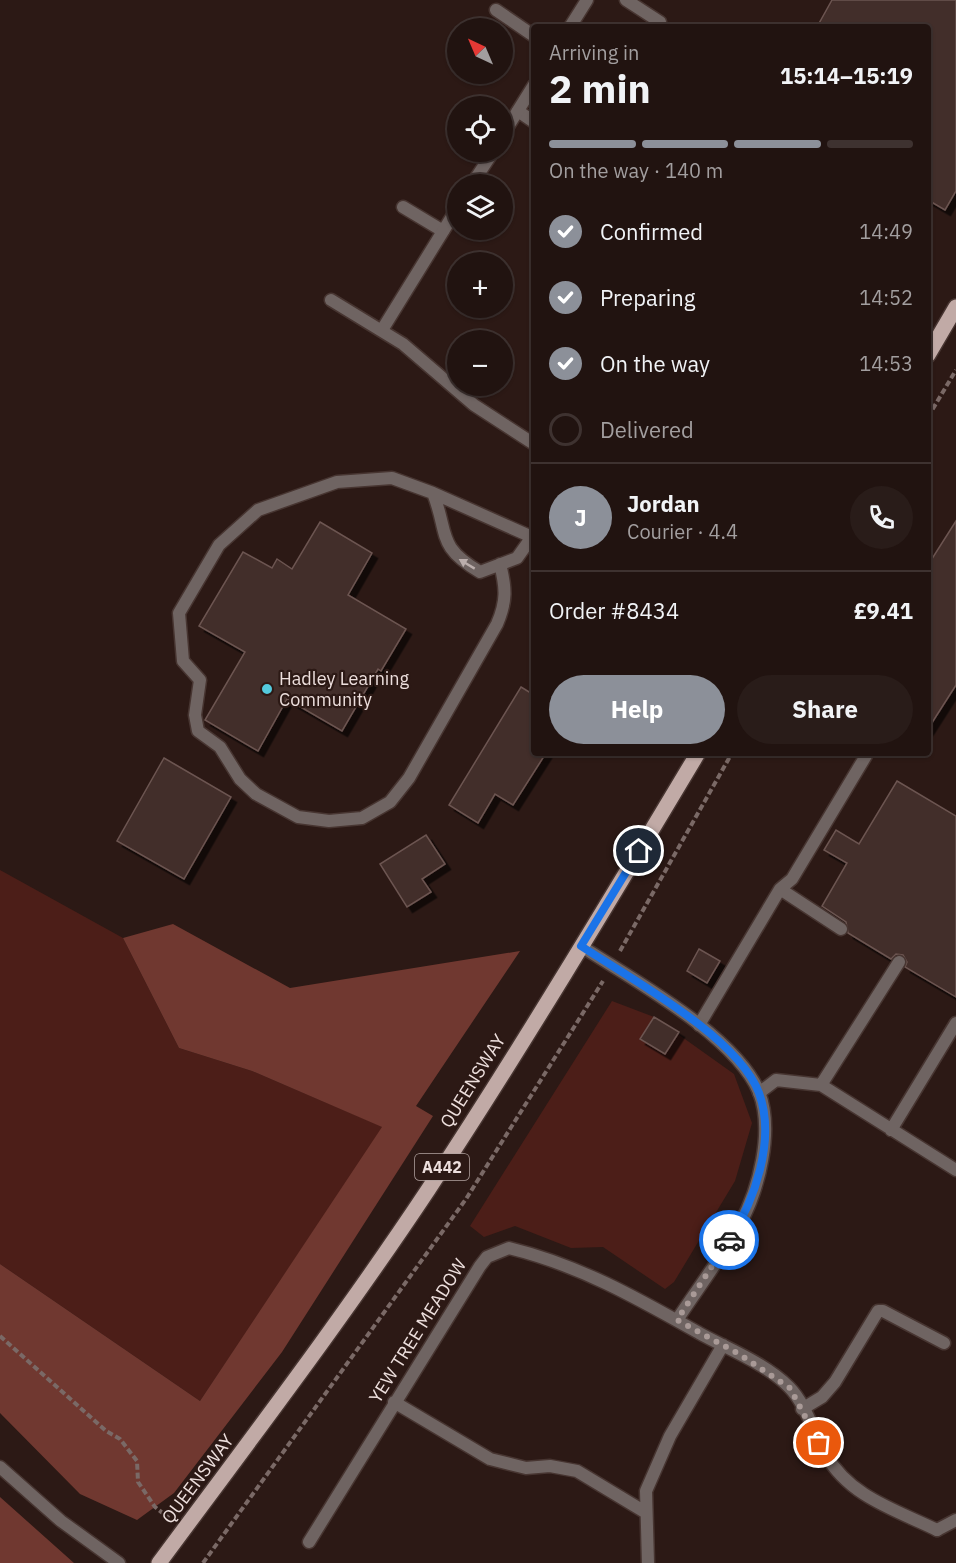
<!DOCTYPE html>
<meta charset="utf-8">
<style>
body{margin:0;font-family:"IBM Plex Sans",sans-serif;background:#291c19;color:#f1f3f6;height:100vh;display:flex;flex-direction:column;font-size:22px;white-space:nowrap}
*{box-sizing:border-box;margin:0}
p{font-size:20px;color:#a29e9f}
.icon{flex:none;width:33px;height:33px;fill:none;stroke:currentColor;stroke-width:2;stroke-linecap:round;stroke-linejoin:round}
.map{position:relative;flex:1;overflow:hidden}
.sheet{position:absolute;left:531px;top:24px;width:400px;height:732px;display:flex;flex-direction:column;background:#211310;border-radius:6px;box-shadow:0 2px 4px #0004,0 0 0 2px #3e3230}
.sheet>*{flex:none}
.needle{width:39px;rotate:316deg}
.fabs{position:absolute;left:447px;top:18px;display:grid;gap:12px}
.fabs a{display:grid;place-items:center;width:66px;height:66px;border-radius:50%;background:#211310;box-shadow:0 2px 4px #0004,0 0 0 2px #3e3230;font-size:30px}
.pin{position:absolute;display:grid;place-items:center;width:51px;height:51px;color:#fff;margin:-26px;border:3px solid #fff;border-radius:50%;box-shadow:0 2px 6px #0007}
.courier{position:absolute;display:grid;place-items:center;width:60px;height:60px;margin:-30px;border:4px solid #1a73e8;border-radius:50%;background:#fff;color:#222;box-shadow:0 2px 8px #0007}
.headline em{font-style:normal;font-weight:800}
.headline div{display:flex;flex-direction:column-reverse}
.headline{display:flex;align-items:center;justify-content:space-between;height:102px;padding:0 18px}
h1{font-size:39px;font-weight:800;line-height:45px}
.bar{display:grid;grid-template-columns:repeat(4,1fr);gap:9px 6px;align-content:center;height:72px;padding:0 18px}
.bar i{height:8px;border-radius:4px;background:#3e3230}
.bar .selected{background:#8c9099}
.bar p{grid-column:span 4}
.line{display:flex;align-items:center;gap:15px;padding:0 18px;border-top:2px solid #3e3230}
.line div{flex:1}
.round{display:grid;place-items:center;flex:none;width:63px;height:63px;border-radius:32px;background:#291c19}
ol{padding:0 18px;list-style:none}
li{display:flex;align-items:center;gap:18px;height:66px}
li p{margin-inline-start:auto}
li .icon{padding:6px;border-radius:50%;background:#8c9099;color:#fff;stroke-width:4}
li:last-child{color:#a29e9f}
li i{width:33px;height:33px;border:3px solid #3e3230;border-radius:50%}
.cta{display:flex;gap:12px;margin-top:auto;padding:12px 18px}
.cta a{flex:1;height:69px;border-radius:36px;background:#8c9099;color:#fff;font-size:24px;font-weight:800;line-height:69px;text-align:center}
.cta a+a{background:#291c19;color:#f1f3f6}
.map>svg:first-child{display:block}
.green{fill:#4c1e18}
.forest{fill:#703830}
.building{fill:#422d29;stroke:#6c5551;stroke-width:1.5;filter:url(#shadow)}
.lines{fill:none;stroke-linecap:round;stroke-linejoin:round}
.service-casing{stroke:#473531;stroke-width:15}
.minor-casing{stroke:#473531;stroke-width:15}
.primary-casing{stroke:#473531;stroke-width:18}
.path{stroke:#7a6966;stroke-width:4;stroke-dasharray:6 3;stroke-linecap:butt}
.service{stroke:#6f6462;stroke-width:12}
.minor{stroke:#6f6462;stroke-width:12}
.primary{stroke:#c1aaa6;stroke-width:15}
.oneway{fill:#bbaeac}
.done{stroke:#a99a97;stroke-width:6;stroke-dasharray:0 10.8}
.route{stroke:#1a73e8;stroke-width:8}
.poi-dot{fill:#54cadd;stroke:#2c1915;stroke-width:2}
.labels{text-anchor:middle;stroke-width:4.5;stroke-linejoin:round;paint-order:stroke}
.shield{fill:#2c1915;stroke:#b3a4a1;stroke-width:1.5}
.shield-label{font-size:16px;font-weight:bold;fill:#eddfdd}
.poi-label{font-size:18px;fill:#eddfdd;stroke:#2c1915;text-anchor:start}
.street-label{font-size:18px;fill:#eddfdd;stroke:#2c1915}
</style>
<div class="map">
<svg width="956" height="1563" viewBox="0 0 956 1563">
<defs>
<filter id="shadow"><feDropShadow dx="5.5" dy="5.5" stdDeviation="0" flood-color="#0009"/></filter>
</defs>
<rect width="100%" height="100%" fill="#2c1915"/>
<path class="green" d="M0,870l123,68 56,110 73,23 131,56 -183,274 -200,-137z
M612,1001l42,16 80,57 18,49 -17,58 -61,101 -9,7 -62,-42 -32,1 -56,-22 -31,11 -14,-11z"/>
<path class="forest" d="M173,924l117,64 230,-37 -104,155 17,10 -151,236 -108,141 -37,27 -57,-26 -80,-81v-149l200,137 182,-274 -130,-56 -73,-23 -56,-110z
M0,1497l74,66h-74z"/>
<path class="building" d="M832,0h124v191l-11,19 -17,-10v-173h-111z
M956,521v164l-28,44v-164z
M320,522l52,31 -24,42 58,34 -25,42 -3,-2 -36,62 -55,-32 -29,52 -53,-31 40,-68 -46,-26 44,-74 29,16 5,-9 15,10z
M521,687l13,8v58h12l-33,52 -18,-11 -17,29 -29,-18z
M164,758l67,39 -47,82 -67,-38z
M897,781l59,35v181l-51,-30 2,-5 -4,-7 -7,-1 -5,5 -43,-26 -2,-11 -24,-16 25,-43 -23,-13 12,-20 23,14z
M426,835l19,29 -23,15 9,13 -24,15 -27,-43z
M699,949l21,12 -13,22 -20,-12z
M654,1017l25,15 -14,22 -25,-15z"/>
<g class="lines">
<defs>
<path id="service" d="M626,0l34,22
M518,111l16,11
M403,207l40,24
M433,493c16,41 3,53 47,79l37,-14 17,-24
M500,564c6,24 7,37 -3,60l-88,154 -19,24 -28,16 -33,3 -31,-4 -42,-23 -16,-15 -20,-32 -22,-16 -3,-16 5,-35 -17,-19 -4,-48 40,-68 39,-35 79,-28 55,-4 41,15 99,44
M780,889l61,40
M699,1025l81,-136 12,-10 75,-125
M821,1085l78,-123
M759,1093l17,-13 45,5 135,85
M891,1130l65,-107
M802,1409l20,-12 13,-15 43,-71h5l61,32
M0,1467l61,54 58,42
M937,1530l19,-10"/>
<path id="minor" d="M496,10l38,26
M570,27l17,-27
M502,136l32,-51
M472,184l21,-32
M331,300l72,44 71,61 60,39
M382,330l76,-123
M581,946c52,34 154,89 178,146 15,39 0,97 -19,132 -18,33 -42,64 -63,96
M394,1402l96,57 36,9 24,-2 27,5 68,41
M309,1542l171,-276 7,-9 22,-9c70,17 128,50 190,85 29,16 66,30 90,54 17,17 25,47 37,68 24,42 70,55 111,75
M648,1563l-2,-72 24,-55 53,-91"/>
<path id="primary" d="M928,355l28,-48
M159,1563c91,-123 184,-245 269,-373 94,-143 182,-290 270,-437"/>
</defs>
<use href="#service" class="service-casing"/>
<use href="#minor" class="minor-casing"/>
<use href="#primary" class="primary-casing"/>
<path class="path" d="M928,417l28,-47
M620,951l112,-198
M0,1336l106,95 14,8 17,22 1,21 17,25 14,11
M203,1563l263,-364 137,-218"/>
<use href="#service" class="service"/>
<use href="#minor" class="minor"/>
<use href="#primary" class="primary"/>
</g>
<defs><path id="oneway-solid" d="M-6-.8H1V-3.2L6.5 0L1 3.2V.8H-6Z" transform="scale(1.5)"/></defs>
<use class="oneway" href="#oneway-solid" transform="translate(467 564) rotate(-149)"/>
<g class="lines">
<path class="done" d="M729,1240l-52,80 62,34 51,34 29,55"/>
<path class="route" d="M639,851l-58,95c50,33 157,91 178,147 17,46 -4,108 -30,147"/>
</g>
<circle class="poi-dot" cx="267" cy="689" r="6"/>
<g class="labels">
<rect class="shield" x="415" y="1154" width="54" height="26" rx="4.5"/>
<g class="shield-label">
<text x="442" y="1173">A442</text>
</g>
<g class="poi-label">
<text x="279" y="685">Hadley Learning<tspan x="279" dy="21">Community</tspan></text>
</g>
<g class="street-label">
<text transform="translate(473 1081) rotate(-58)" y="6">QUEENSWAY</text>
<text transform="translate(418 1331) rotate(-58)" y="6">YEW TREE MEADOW</text>
<text transform="translate(198 1479) rotate(-53)" y="6">QUEENSWAY</text>
</g>
</g>
</svg>
<div class="fabs">
<a><svg class="needle" viewBox="-14 -14 28 28"><path d="M0-13l5 13h-10z" fill="#e53935"/><path d="M0 13l5-13h-10z" fill="#a29e9f"/></svg></a>
<a><svg class="icon" aria-label="locate" viewBox="0 0 24 24"><circle cx="12" cy="12" r="6"/><path d="M12 2v4M12 18v4M2 12h4M18 12h4"/></svg></a>
<a><svg class="icon" aria-label="layers" viewBox="0 0 24 24"><path d="M12 4l9 5-9 5-9-5zM3 14l9 5 9-5"/></svg></a>
<a>+</a>
<a>−</a>
</div>
<div class="pin" style="left:819px;top:1443px;background:#ea580c"><svg class="icon" aria-label="bag" viewBox="0 0 24 24"><path d="M5 8h14l-1 12H6zM9 8a3 3 0 0 1 6 0"/></svg></div>
<div class="pin" style="left:639px;top:851px;background:#1f2937"><svg class="icon" aria-label="home" viewBox="0 0 24 24"><path d="M3 11l9-7 9 7M6 9v11h12V9"/></svg></div>
<div class="courier" style="left:729px;top:1240px"><svg class="icon" aria-label="car" viewBox="0 0 24 24"><path d="M5 17H2v-5l4-1 3-4h7l3 4 3 1v5h-3M9 17h6M6 11h13"/><circle cx="7" cy="17" r="2"/><circle cx="17" cy="17" r="2"/></svg></div>
<section class="sheet">
<div class="headline"><div><h1>2 min</h1><p>Arriving in</p></div><em>15:14–15:19</em></div>
<div class="bar"><i class="selected"></i><i class="selected"></i><i class="selected"></i><i></i><p>On the way · 140 m</p></div>
<ol>
<li><svg class="icon" aria-label="check" viewBox="0 0 24 24"><path d="M5 12l5 5 9-10"/></svg>Confirmed<p>14:49</p></li>
<li><svg class="icon" aria-label="check" viewBox="0 0 24 24"><path d="M5 12l5 5 9-10"/></svg>Preparing<p>14:52</p></li>
<li><svg class="icon" aria-label="check" viewBox="0 0 24 24"><path d="M5 12l5 5 9-10"/></svg>On the way<p>14:53</p></li>
<li><i></i>Delivered</li>
</ol>
<div class="line" style="height:108px"><b class="round" style="background:#8c9099;color:#fff">J</b><div><b>Jordan</b><p>Courier · 4.4</p></div><a class="round"><svg class="icon" aria-label="phone" viewBox="0 0 24 24"><path d="M5 4h4l2 5-3 2q2 4 5 5l2-3 5 2v4C11 20 4 13 5 4z"/></svg></a></div>
<div class="line" style="height:78px"><div>Order #8434</div><b>£9.41</b></div>
<div class="cta"><a>Help</a><a>Share</a></div>
</section>
</div>
